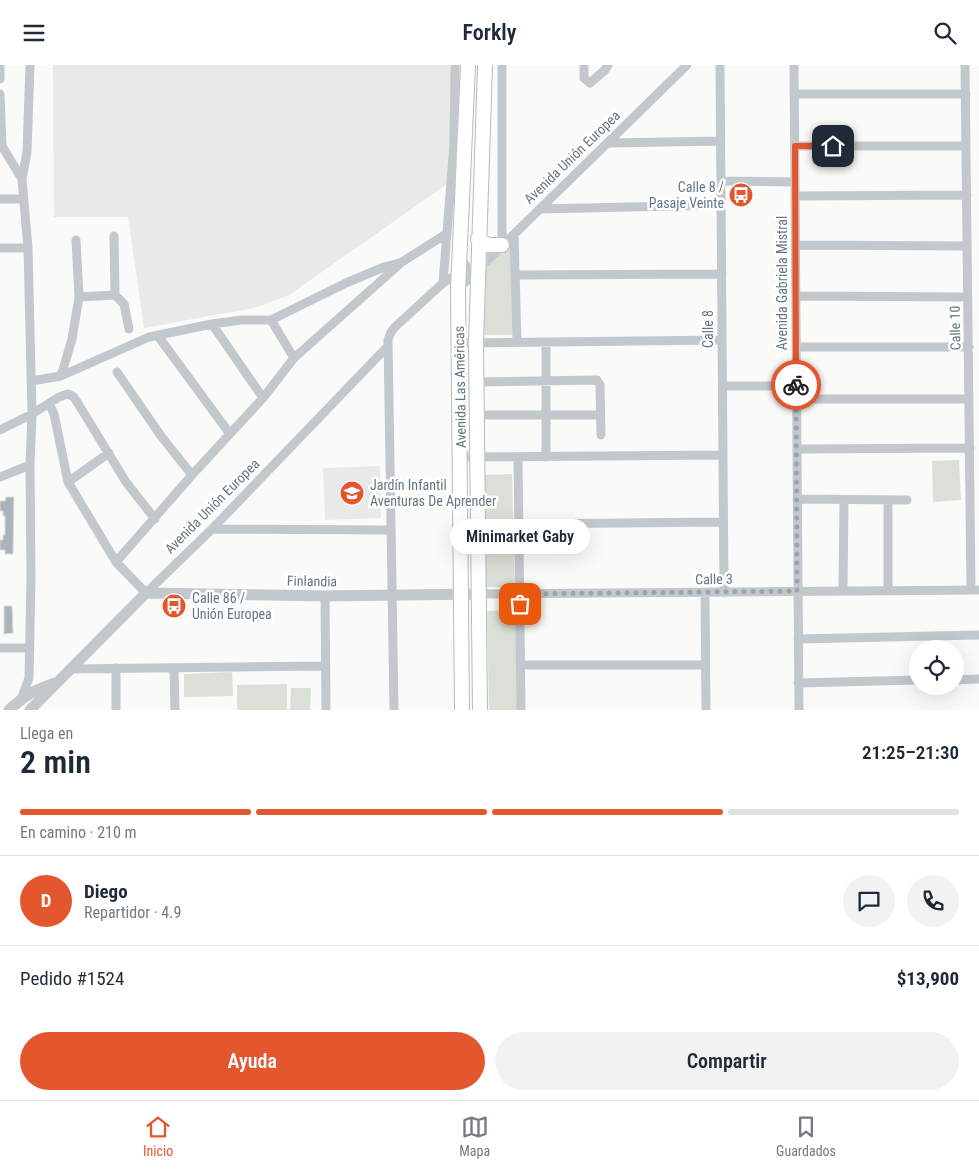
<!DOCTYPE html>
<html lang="es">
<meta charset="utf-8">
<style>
body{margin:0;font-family:"Roboto Condensed",sans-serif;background:#f2f2f3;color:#1f2937;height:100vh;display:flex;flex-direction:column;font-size:19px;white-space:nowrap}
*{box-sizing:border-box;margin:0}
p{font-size:16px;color:#747a83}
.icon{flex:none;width:28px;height:28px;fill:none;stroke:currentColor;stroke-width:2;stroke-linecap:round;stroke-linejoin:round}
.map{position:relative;height:645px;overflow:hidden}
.drawer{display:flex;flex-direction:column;background:#fff;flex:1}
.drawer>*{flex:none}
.tools{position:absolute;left:909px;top:575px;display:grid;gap:10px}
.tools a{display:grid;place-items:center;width:55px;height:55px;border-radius:50%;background:#fff;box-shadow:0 5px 20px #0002;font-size:25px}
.pin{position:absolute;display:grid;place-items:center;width:42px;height:42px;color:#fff;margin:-21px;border-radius:10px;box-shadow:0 2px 8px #0006}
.courier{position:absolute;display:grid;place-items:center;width:50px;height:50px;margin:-25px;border:4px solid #e4572e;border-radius:50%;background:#fff;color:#222;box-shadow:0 1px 6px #0007}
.bubble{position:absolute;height:35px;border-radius:18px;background:#fff;box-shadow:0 5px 20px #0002;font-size:16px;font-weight:600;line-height:35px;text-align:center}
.headline em{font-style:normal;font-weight:600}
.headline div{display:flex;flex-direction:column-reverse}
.headline{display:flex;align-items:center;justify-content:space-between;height:85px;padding:0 20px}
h1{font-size:32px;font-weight:600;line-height:38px}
.bar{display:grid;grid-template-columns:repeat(4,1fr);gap:8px 5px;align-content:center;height:60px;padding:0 20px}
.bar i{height:6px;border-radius:4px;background:#e0e1e3}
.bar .current{background:#e4572e}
.bar p{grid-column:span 4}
.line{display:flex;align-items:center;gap:12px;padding:0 20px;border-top:1px solid #e0e1e3}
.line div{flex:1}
.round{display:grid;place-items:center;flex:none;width:52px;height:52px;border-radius:26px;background:#f2f2f3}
.cta{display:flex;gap:10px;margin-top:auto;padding:10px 20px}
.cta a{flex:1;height:58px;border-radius:30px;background:#e4572e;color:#fff;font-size:20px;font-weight:600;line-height:58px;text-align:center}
.cta a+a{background:#f2f2f3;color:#1f2937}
header{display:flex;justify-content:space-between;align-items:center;height:65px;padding:0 20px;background:#fff;font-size:22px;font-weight:600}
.tab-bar{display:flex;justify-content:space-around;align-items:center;height:70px;border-top:1px solid #e0e1e3;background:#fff;font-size:14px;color:#747a83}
.tab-bar a{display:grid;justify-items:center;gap:2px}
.tab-bar .current{color:#e4572e}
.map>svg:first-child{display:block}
.built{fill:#e8e9e9}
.green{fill:#dadfd7}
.building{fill:#aab3b9;stroke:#dcdcda}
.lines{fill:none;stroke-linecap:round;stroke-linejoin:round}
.primary-casing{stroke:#b5babe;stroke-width:16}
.minor{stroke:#c3c8cc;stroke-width:9}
.tertiary{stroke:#c3c8cc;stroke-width:11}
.primary{stroke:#fff;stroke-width:14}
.done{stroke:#99a4ac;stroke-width:5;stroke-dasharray:0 9}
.route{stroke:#e4572e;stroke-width:6}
.labels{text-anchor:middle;stroke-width:5;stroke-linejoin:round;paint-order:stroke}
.street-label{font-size:14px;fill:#657683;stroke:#fff}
.poi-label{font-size:14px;fill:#657683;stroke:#fff;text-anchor:start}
</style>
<header><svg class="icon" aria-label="menu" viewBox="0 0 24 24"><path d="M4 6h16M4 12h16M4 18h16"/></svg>Forkly<svg class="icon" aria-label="search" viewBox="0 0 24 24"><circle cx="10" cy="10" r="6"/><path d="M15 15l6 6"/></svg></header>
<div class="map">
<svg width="979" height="645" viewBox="0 0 979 645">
<rect width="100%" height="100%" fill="#fafaf8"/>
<path class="built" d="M53,0h397v117l-161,113 -35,13 -110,20 -16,-111h-74z
M380,401l1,52 -56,2 -2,-52z"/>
<path class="green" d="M511,177l1,93h-29l-1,-64z
M959,395l2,40 -28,2 -1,-41z
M512,409l3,114 -29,-1 -2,-112z
M515,545l3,100h-29l-2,-99z
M232,607l1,24 -49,1v-23z
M287,619v26h-50v-25z
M291,623h20l-1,22h-20z"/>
<path class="building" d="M6,432h8l-1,57h-8v-4h-5v-10h3v-5h2v-19h-2v-5h-3v-10h5z
M4,541h8l1,27 -9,1z"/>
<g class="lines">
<defs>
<path id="primary" d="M478,174l10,6h14
M462,645l-4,-421 10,-224
M480,645l-4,-367 9,-278"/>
</defs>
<use href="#primary" class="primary-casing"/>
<path class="minor" d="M502,0v180
M584,0v13l6,5 15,-13 3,-5
M720,0l4,528
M794,0l5,645
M965,0l6,525
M0,14v-14
M0,29l2,52 20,33 6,69 4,166 -2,51 1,113 -2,100 -7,19
M794,29h172
M608,78l113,-2
M795,81h171
M22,114l5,-27 3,-87
M721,116l74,1
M795,131l172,-1
M0,134h23
M540,144l181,-4
M514,170l3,107
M114,171l1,59
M795,180l172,1
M0,183h28
M460,191l7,12 10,3
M515,210l207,-1
M443,218l11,-139 1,-79
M458,224l229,-224
M796,231l172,1
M79,232l36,-2 9,9 5,25
M271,255l23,38
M212,259l51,74
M158,271l72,98
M546,277v115
M459,278l263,-3
M796,282h173
M117,307l44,64 31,39
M61,311l11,-37 7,-42 -3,-57
M31,316l30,-5 88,-39 63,-13 29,-4h30l75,-37 38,-16 15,-4
M476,317l121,-2 3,5 1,50
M723,321h73
M796,334h173
M49,338l5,11 14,68
M477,350h123
M0,365l32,-16 27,-17 9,-3 6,3 52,85 29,37
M797,384l173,-1
M109,388l-41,29 48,80 30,31 66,-64 175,-182
M461,392l262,-2
M518,392l3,253
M0,412l30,-12
M797,434l110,1
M519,459l204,-2
M212,464l179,1
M116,497l76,-87 71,-77 31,-40 108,-96 44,-28
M843,525l1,-90
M888,525v-90
M705,528l1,117
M478,529l501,-4
M325,531l1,114
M798,574l181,-4
M0,583h30
M521,600h184
M116,603v42
M174,603l1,42
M71,604l255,-3
M955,615l24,-1
M798,618l120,-3
M394,645l-6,-370 3,-8 4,-5 48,-44 16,-10"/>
<path class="tertiary" d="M9,645c16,-15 26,-20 46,-27
M30,645l116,-117 179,3 153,-2"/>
<use href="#primary" class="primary"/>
</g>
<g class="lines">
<path class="done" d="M520,539v-10l277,-3 -1,-206"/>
<path class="route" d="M796,320l-1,-239h38"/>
</g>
<defs>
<symbol id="bus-disc" viewBox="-11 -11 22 22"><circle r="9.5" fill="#e4572e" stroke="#fff"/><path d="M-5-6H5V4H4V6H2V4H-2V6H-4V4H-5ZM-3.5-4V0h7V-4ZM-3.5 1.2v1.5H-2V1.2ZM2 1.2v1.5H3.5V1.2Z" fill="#fff"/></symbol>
<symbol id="school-disc" viewBox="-11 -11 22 22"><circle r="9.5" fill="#e4572e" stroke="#fff"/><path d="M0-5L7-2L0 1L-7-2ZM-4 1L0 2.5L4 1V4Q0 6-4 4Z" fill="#fff"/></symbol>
</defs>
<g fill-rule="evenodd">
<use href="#bus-disc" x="727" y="116" width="28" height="28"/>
<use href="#school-disc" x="338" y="414" width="28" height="28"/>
<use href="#bus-disc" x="160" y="527" width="28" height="28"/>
</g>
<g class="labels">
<g class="street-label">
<text transform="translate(572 92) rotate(-44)" y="5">Avenida Unión Europea</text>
<text transform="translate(782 218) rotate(-90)" y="5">Avenida Gabriela Mistral</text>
<text transform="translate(955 263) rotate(-91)" y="5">Calle 10</text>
<text transform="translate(708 264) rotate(-90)" y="5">Calle 8</text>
<text transform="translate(460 322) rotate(-91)" y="5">Avenida Las Américas</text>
<text transform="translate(212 441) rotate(-45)" y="5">Avenida Unión Europea</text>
<text transform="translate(714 514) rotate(-1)" y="5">Calle 3</text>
<text transform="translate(312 516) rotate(1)" y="5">Finlandia</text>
</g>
<g class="poi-label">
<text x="724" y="127" text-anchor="end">Calle 8 /<tspan x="724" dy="16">Pasaje Veinte</tspan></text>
<text x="370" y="425">Jardín Infantil<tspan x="370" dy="16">Aventuras De Aprender</tspan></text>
<text x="192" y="538">Calle 86 /<tspan x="192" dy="16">Unión Europea</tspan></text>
</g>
</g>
</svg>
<div class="tools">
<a><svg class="icon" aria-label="locate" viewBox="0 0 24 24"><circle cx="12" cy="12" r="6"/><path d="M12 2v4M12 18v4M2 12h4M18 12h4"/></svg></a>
</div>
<div class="pin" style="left:520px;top:539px;background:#ea580c"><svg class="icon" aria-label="bag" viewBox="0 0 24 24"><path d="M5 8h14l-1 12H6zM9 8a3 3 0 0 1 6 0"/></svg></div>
<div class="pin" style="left:833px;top:81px;background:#1f2937"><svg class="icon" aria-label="home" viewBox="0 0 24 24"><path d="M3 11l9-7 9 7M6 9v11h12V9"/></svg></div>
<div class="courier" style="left:796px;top:320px"><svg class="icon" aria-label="bike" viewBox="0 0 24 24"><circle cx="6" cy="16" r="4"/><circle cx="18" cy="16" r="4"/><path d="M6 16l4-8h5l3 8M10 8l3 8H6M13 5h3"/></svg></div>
<div class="bubble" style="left:450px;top:454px;width:140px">Minimarket Gaby</div>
</div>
<section class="drawer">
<div class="headline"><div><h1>2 min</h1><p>Llega en</p></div><em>21:25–21:30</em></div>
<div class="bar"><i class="current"></i><i class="current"></i><i class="current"></i><i></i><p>En camino · 210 m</p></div>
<div class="line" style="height:90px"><b class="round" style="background:#e4572e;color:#fff">D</b><div><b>Diego</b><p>Repartidor · 4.9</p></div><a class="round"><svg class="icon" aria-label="chat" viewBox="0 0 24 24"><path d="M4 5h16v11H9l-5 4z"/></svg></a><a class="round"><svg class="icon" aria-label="phone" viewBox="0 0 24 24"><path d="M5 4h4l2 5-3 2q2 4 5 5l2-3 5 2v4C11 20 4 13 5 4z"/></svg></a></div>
<div class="line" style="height:65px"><div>Pedido #1524</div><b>$13,900</b></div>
<div class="cta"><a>Ayuda</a><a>Compartir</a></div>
</section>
<nav class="tab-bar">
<a class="current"><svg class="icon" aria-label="home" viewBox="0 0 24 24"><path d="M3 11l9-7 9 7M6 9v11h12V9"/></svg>Inicio</a>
<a><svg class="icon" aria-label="map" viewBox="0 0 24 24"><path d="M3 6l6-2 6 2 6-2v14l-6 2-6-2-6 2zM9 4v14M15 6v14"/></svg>Mapa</a>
<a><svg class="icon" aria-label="saved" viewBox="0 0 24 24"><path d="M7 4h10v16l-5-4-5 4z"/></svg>Guardados</a>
</nav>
